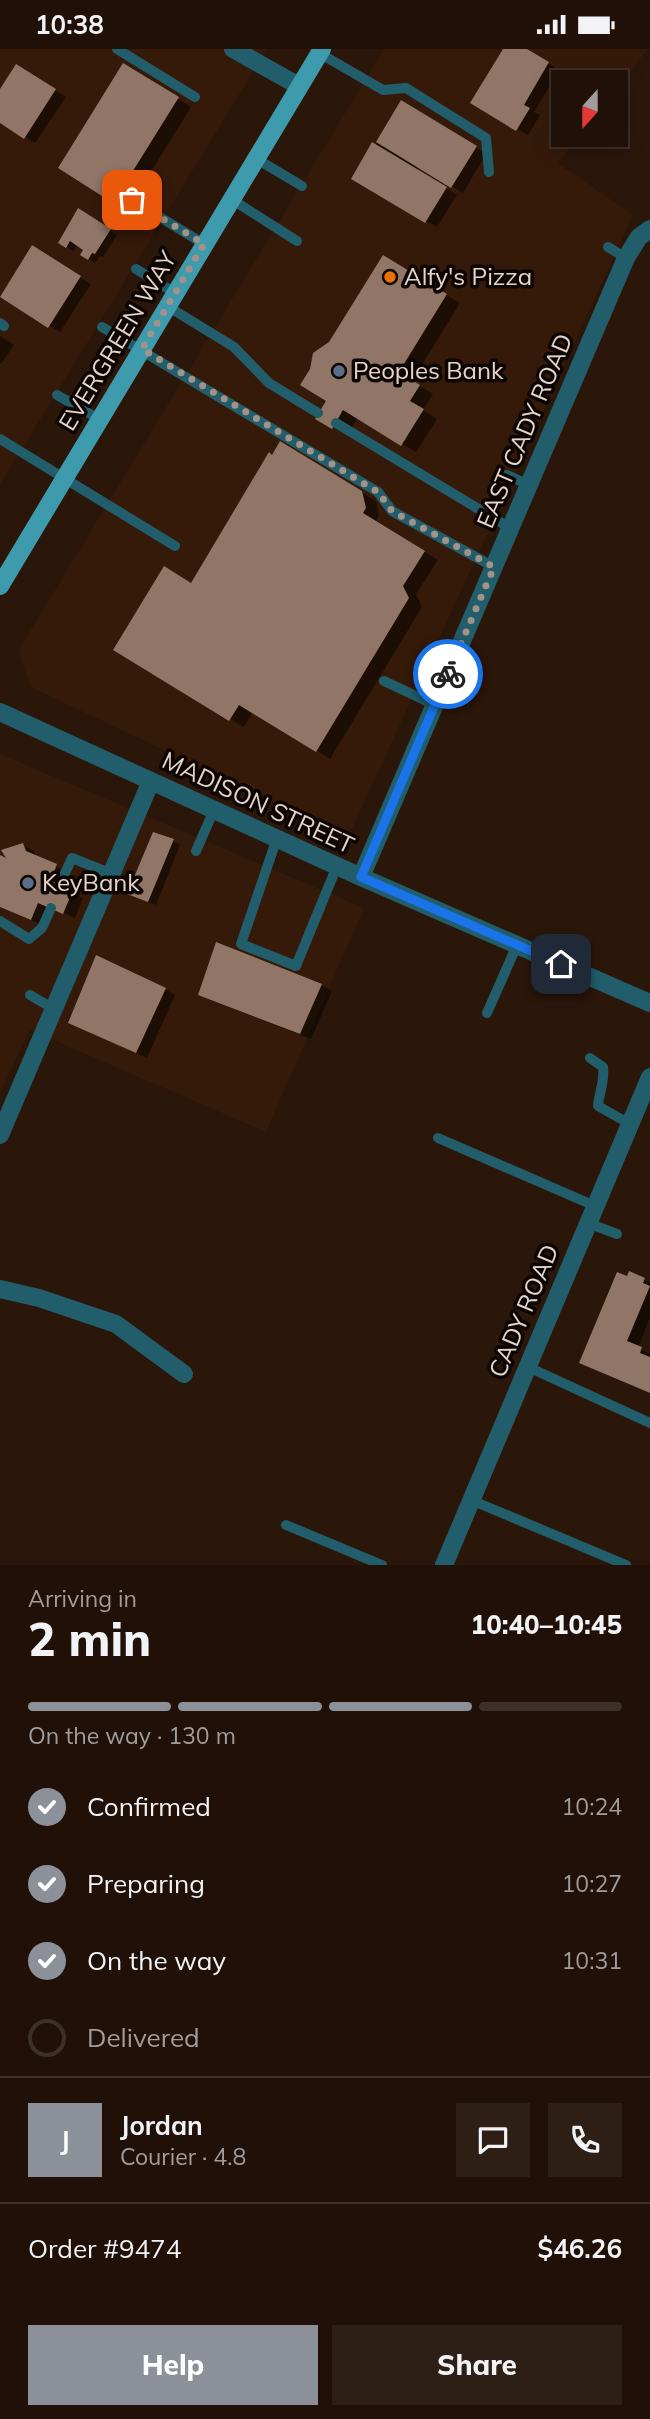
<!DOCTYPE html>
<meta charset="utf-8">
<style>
body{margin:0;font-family:Mulish,sans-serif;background:#2d1e16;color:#f1f3f6;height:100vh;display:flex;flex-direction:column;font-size:26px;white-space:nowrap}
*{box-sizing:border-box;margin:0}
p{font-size:23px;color:#a29d9c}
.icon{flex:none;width:38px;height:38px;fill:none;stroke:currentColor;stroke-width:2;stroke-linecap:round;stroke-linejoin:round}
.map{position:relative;height:1516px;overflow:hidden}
.drawer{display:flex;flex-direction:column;background:#201008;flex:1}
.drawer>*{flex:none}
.needle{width:46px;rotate:201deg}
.tools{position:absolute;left:551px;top:21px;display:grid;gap:14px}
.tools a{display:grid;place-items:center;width:77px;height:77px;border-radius:0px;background:#201008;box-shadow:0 4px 18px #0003,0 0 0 2px #3d3029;font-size:35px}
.pin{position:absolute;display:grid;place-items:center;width:60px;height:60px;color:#fff;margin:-30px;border-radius:14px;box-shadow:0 4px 10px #0006}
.courier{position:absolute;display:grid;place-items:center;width:70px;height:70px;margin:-35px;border:5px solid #1a73e8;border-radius:50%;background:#fff;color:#222;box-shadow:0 2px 9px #0007}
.overview em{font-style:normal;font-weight:800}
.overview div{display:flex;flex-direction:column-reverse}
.overview{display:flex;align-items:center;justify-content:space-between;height:119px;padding:0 28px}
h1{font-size:46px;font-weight:800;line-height:52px}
.bar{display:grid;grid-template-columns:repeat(4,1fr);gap:10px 7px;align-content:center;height:84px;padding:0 28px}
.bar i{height:9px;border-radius:5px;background:#3d3029}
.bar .current{background:#8c9099}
.bar p{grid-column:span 4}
.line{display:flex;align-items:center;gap:18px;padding:0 28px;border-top:2px solid #3d3029}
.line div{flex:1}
.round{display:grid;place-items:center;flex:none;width:74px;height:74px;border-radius:0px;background:#2d1e16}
ol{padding:0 28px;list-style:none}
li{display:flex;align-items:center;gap:21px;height:77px}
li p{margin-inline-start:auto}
li .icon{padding:7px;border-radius:50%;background:#8c9099;color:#fff;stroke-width:4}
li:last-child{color:#a29d9c}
li i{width:38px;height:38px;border:4px solid #3d3029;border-radius:50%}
.cta{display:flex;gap:14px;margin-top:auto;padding:14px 28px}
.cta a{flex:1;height:80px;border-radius:0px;background:#8c9099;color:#fff;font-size:28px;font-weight:800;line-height:80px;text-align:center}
.cta a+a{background:#2d1e16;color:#f1f3f6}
.status{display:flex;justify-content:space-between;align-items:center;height:49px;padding:0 35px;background:#201008;direction:ltr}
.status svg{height:19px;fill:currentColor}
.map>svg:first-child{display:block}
.built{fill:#351a0a}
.shadow{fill:#0007}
.building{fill:#917668}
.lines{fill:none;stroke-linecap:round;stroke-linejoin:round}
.service{stroke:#215d6a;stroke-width:10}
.minor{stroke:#215d6a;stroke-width:18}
.tertiary{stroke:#215d6a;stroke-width:18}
.primary{stroke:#3e9bae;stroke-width:18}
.done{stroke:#a39288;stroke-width:7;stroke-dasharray:0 12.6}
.route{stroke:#1a73e8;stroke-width:9}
.food-dot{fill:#e8710a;stroke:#0d0502;stroke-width:2.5}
.service-dot{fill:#5c6f8a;stroke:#0d0502;stroke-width:2.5}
.labels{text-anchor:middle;stroke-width:7;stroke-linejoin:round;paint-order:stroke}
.poi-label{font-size:24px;fill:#e3d4cc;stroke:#0d0502;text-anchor:start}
.street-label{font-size:24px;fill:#e3d4cc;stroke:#0d0502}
</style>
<div class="status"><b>10:38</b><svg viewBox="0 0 49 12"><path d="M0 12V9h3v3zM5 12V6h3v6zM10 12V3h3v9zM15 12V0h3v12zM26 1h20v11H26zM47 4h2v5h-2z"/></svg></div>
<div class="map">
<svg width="650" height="1516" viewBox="0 0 650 1516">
<rect width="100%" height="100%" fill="#2b160a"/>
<path class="built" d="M0,0h267l-267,436z
M384,0h264l-32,41v-8h-52v53h16l-22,28 75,52 -285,623 -317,-151 -13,-36z
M0,705l364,154 -98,224 -236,-102 -30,63z"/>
<path class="shadow" d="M505,0h19l35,21 -25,42 6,3 -12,20 -55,-32z
M27,23l39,25 -31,46 -35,-22v-29z
M137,24l54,34 -63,102 -14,-8z
M402,54l84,51 -23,39 -44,-26 -2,2 40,26 -20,32 -84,-48z
M79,162l38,24 -14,22 -3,-1 -5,7 -13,-8 4,-6 -8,-5 -4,7 -14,-9z
M43,205l48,30 -31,48 -58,-36z
M383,208l77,46 -48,78 21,13 -10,16 14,9 -21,33 -58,-35 -11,18 -30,-17 11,-18 2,-56z
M0,287l14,9 -13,19h-1z
M281,394l95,58 3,15 -3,6 62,38 -22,34 6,13 -92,152 -77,-47 -9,15 -129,-77 77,-65z
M173,792l7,4 -24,60 -20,-8z
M23,796l11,6 2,6 31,15 -6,15 22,11 -8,20 -25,-11 -8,18 -42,-18v-50l11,5z
M321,936l11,6 -21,48 -100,-39 -11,-6z
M165,940l10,6 -28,63 -66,-30z
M628,1229l16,1 6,4v34l-12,31 12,6v39l-59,-25z"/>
<path class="building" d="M503,0h24l22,13 -25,43 6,3 -14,23 -46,-28z
M123,14l56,34 -66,106 -55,-35z
M16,15l40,25 -32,50 -24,-16v-34z
M401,51l76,46 -26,42 -75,-46z
M372,93l75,45 -22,36 -74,-44z
M78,159l33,21 -16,25 -3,-1 -4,7 -8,-5 3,-5 -13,-9 -4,7 -8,-5z
M32,196l49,31 -33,52 -48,-31z
M383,206l64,39 -48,78 21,13 -10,16 14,8 -23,37 -58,-36 -11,19 -17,-10 11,-18 -26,-16 10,-16 3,-16 16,-11z
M280,392l82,50 4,17 -3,5 62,38 -22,35 6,12 -93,154 -77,-47 -10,16 -116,-71 51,-84 27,17 78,-131 3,3z
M153,783l21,7 -26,63 -21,-8z
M23,794l3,8 31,13 -6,17 22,9 -10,24 -25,-11 -7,17 -31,-13v-52l6,3 -5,-8z
M216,893l106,42 -22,50 -102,-39z
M96,906l70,33 -30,65 -68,-30z
M629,1222l16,7 -2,5 7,3 -23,55 15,6 -2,6 10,4v36l-71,-30 38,-91 10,4z"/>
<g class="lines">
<path class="service" d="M117,0l78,48
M319,4l64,37 23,-2 80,50 3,34
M255,109l47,28
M231,150l66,42
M132,151l72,44
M608,198l18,11
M136,220l39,24
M167,257l67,41 35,36 49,30
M0,274l4,3
M102,278l276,165 14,19 102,56
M57,346l42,24
M336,374l174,105
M0,390l175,107
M507,426l22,10
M384,632l51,24
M277,789l-36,106 55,22 41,-100
M196,802l18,-41
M60,835l12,-26 40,16
M0,872l29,18 13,-11 9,-20
M30,946l24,14
M487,964l30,-68
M590,1009l13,9c2,15 -4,25 -5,39l32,18
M438,1089l157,68
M588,1174l29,11
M528,1318l122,56
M471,1451l155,65
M286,1476l96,40"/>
<path class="minor" d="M233,0l66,37
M361,828l265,-619 13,-21 11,-8
M0,1086l151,-354
M0,1240l39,9 77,26 68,50
M444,1516l206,-488"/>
<path class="tertiary" d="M0,663l361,165 289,126"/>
<path class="primary" d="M0,537l322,-537"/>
</g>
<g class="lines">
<path class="done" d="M132,151l72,44 -62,105 236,143 14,19 102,56 -46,107"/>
<path class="route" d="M448,625l-87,203 200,87"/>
</g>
<circle class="food-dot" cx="390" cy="228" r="7"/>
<g class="service-dot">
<circle cx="339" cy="322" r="7"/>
<circle cx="28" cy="834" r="7"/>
</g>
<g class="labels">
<g class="poi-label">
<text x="404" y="236">Alfy's Pizza</text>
<text x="353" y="330">Peoples Bank</text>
<text x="42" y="842">KeyBank</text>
</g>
<g class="street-label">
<text transform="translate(118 292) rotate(-59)" y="8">EVERGREEN WAY</text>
<text transform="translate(525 382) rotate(-67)" y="8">EAST CADY ROAD</text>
<text transform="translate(258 754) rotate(25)" y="8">MADISON STREET</text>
<text transform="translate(524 1262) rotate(-67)" y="8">CADY ROAD</text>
</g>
</g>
</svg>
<div class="tools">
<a><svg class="needle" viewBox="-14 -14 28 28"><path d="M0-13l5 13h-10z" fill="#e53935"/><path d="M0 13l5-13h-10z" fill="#a29d9c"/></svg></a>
</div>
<div class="pin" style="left:132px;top:151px;background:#ea580c"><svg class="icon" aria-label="bag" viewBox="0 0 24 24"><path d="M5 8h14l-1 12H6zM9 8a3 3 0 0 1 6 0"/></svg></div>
<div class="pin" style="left:561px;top:915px;background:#1f2937"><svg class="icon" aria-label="home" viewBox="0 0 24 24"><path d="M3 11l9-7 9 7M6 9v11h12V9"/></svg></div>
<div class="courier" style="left:448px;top:625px"><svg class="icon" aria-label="bike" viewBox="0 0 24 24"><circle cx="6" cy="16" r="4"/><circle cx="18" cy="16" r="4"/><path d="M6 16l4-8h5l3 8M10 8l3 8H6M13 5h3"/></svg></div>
</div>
<section class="drawer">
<div class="overview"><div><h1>2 min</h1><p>Arriving in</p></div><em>10:40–10:45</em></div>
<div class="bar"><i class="current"></i><i class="current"></i><i class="current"></i><i></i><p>On the way · 130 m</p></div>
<ol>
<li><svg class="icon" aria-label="check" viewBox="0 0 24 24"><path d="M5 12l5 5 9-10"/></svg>Confirmed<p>10:24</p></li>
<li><svg class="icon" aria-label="check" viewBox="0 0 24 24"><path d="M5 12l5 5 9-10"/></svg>Preparing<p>10:27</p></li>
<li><svg class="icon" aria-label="check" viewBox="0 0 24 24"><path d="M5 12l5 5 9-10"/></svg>On the way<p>10:31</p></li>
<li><i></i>Delivered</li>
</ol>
<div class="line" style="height:126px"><b class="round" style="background:#8c9099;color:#fff">J</b><div><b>Jordan</b><p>Courier · 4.8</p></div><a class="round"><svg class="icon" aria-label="chat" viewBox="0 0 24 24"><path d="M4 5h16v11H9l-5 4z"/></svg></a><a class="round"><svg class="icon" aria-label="phone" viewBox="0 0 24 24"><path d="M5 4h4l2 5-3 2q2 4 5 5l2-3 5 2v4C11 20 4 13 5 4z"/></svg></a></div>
<div class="line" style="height:91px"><div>Order #9474</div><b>$46.26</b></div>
<div class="cta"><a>Help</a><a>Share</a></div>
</section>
